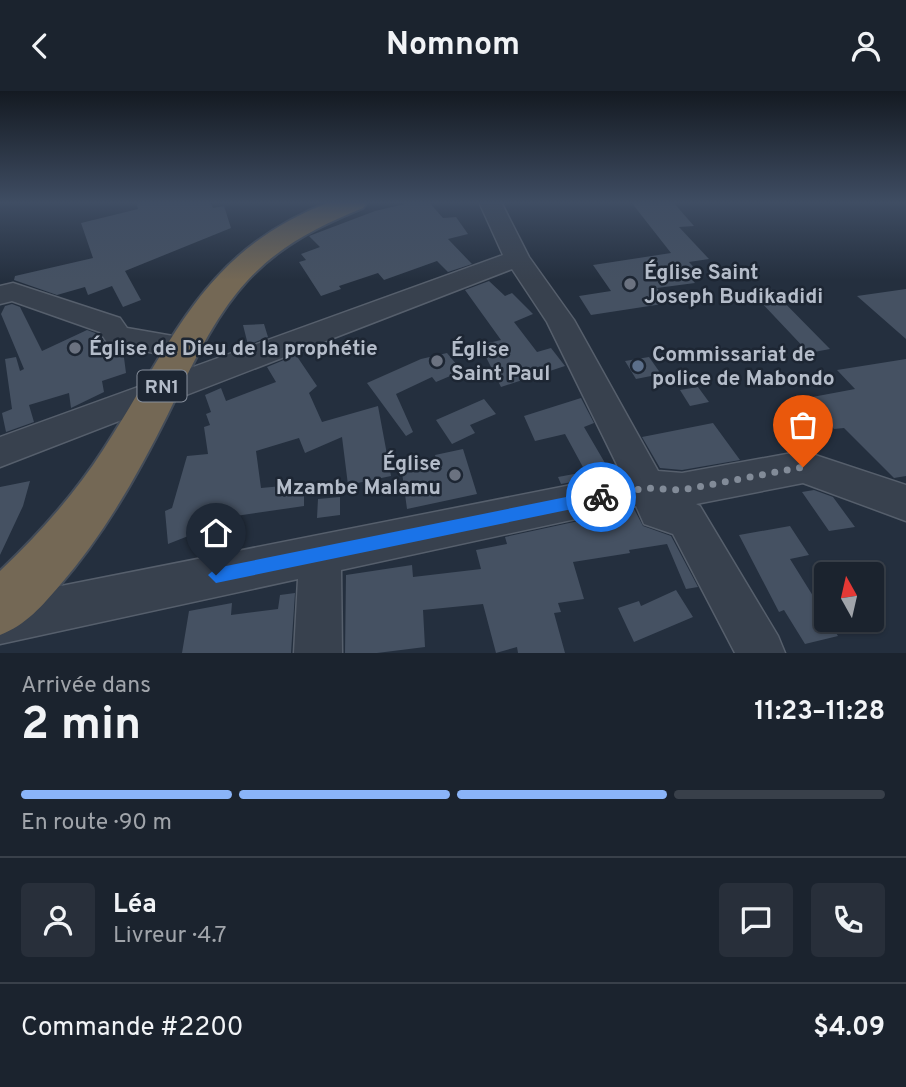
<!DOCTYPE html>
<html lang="fr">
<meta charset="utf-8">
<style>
body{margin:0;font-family:Overpass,sans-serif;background:#282f3a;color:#f1f3f6;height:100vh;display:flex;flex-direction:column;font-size:26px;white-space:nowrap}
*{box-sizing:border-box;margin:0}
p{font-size:23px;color:#a0a4aa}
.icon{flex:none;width:38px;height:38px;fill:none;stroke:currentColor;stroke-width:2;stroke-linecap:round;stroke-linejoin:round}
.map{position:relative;height:562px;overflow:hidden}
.panel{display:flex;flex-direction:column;background:#1b232e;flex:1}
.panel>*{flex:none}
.needle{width:46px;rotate:352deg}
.fabs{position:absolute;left:814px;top:471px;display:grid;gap:14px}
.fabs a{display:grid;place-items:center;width:70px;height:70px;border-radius:7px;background:#1b232e;box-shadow:0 2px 5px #0004,0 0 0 2px #39404a;font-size:35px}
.pin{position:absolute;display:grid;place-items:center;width:60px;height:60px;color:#fff;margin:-72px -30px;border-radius:50% 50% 50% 0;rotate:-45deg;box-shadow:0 0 7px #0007}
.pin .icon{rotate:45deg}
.courier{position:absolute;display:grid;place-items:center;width:70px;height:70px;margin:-35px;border:5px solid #1a73e8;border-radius:50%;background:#fff;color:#222;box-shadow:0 2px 9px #0007}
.overview em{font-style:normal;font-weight:700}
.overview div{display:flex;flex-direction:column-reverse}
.overview{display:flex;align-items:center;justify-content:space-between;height:119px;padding:0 21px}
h1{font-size:46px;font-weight:700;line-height:52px}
.bar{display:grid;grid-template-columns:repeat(4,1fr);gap:10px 7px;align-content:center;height:84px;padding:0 21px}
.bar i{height:9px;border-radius:5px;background:#39404a}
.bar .current{background:#8ab4f8}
.bar p{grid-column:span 4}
.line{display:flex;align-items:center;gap:18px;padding:0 21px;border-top:2px solid #39404a}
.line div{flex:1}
.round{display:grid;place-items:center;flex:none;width:74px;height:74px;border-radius:7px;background:#282f3a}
header{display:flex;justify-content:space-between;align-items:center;height:91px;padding:0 21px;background:#1b232e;font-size:32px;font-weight:700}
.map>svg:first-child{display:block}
.building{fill:#455162}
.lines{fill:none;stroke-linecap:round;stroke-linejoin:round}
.minor-casing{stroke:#565f6c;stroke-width:3}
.highway-casing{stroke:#434c59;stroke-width:4}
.minor{fill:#38414e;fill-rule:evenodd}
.highway{fill:#746855;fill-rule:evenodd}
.route{fill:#1a73e8}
.done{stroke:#828b98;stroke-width:7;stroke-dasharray:0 12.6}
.worship-dot{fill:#6b7280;stroke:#1d2633;stroke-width:2.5}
.service-dot{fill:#5c6f8a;stroke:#1d2633;stroke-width:2.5}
.labels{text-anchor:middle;stroke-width:5;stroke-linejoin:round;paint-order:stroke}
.shield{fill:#1d2633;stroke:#878f9c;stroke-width:2}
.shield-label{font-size:19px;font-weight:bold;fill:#b4bcc9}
.poi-label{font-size:21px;font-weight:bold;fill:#b4bcc9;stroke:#1d2633;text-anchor:start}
</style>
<header><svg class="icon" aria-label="back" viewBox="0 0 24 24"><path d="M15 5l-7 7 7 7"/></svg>Nomnom<svg class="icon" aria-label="person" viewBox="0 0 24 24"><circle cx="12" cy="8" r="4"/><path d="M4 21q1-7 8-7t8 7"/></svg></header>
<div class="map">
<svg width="906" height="562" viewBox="0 0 906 562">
<rect width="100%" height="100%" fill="#242f3e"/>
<path class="building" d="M136,111h74l3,6 11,-2 7,22 -106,43 16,29 -18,7 -11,-21 -24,9 -3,-8 -28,8 -43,-15 1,-4 78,-18 -12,-35 57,-14z
M413,111h16l14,16 13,-1 12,17 -20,5 24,25 -24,8 -11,-11 -53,19 -6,-7 -39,13 2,3 -20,7 -22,-34 7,-2 -5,-6 19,-7 -11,-11 66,-25z
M631,111h42l21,24 -15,1 30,32 -20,3 9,10 -12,1 9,10 -38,5 12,15 -78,12 -12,-19 32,-5 -18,-26 78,-12z
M489,190l16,15 7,-3 21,21 -19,8 23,30 14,-4 14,18 -64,21 -21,-42 21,-5 -36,-50z
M769,196l61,62 -21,4 -51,-54z
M906,198v50l-49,-43z
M12,213l8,3 22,44 45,-21 11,4 10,13 15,3 3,23 -24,8 2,11 -33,16 -2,-15 -40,12 5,17 -28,10 -4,-19 10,-4 -7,-50 11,-2 4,14 4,-2 -23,-55 4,-8z
M264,233l4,13 -20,8 -5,-20z
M447,262l15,18 -26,11 -4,-5 -36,17 17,38 -7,4 -39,-53 54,-24z
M296,264l21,31 -8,7 13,29 56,-16 13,70 -43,9 -6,-48 -37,16 -6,-15 -43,13 5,37 43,-4v22l-109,16 1,11 -28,11 -3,-33 7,-3 15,-52 21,-2 -4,-27 6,-2 -4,-11 5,-2 -6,-17 16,-7 5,13 50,-19 -9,-15z
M649,266l12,17 -25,5 -11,-18z
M906,268v117l-12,2 -50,-50 -10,1 -27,-31 48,-9 -18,-19z
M698,296l11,15 -19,4 -10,-16z
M581,307l13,25 -10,4 21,36 -21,6 -19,-35 -30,7 -11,-25z
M484,308l12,15 -26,11 5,8 -23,11 -16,-24z
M713,332l27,37 -58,10 -22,-2 -18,-31z
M463,358l14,45 -70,15 -6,-44 35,-6 -1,-4z
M590,380l4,7 -33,6 -3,-7z
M30,390l-7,25 -23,49v-68z
M814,399l19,7 22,30 -26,4 -27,-39z
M340,406v18l-23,3 1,-19z
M634,418l9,17 28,10 27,51 -12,2 -19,-45 -38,6 1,3 -57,9 11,37 -26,4 3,9 -7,1 11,40h-47l-1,-6 -21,6 -13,-49 -60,6 2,37 -48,6h-32l1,-78 66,-10 1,12 68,-8 -5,-19 31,-6 -2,-7z
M790,435l19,29 -19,4 48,77 -33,8 -21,-34 -5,2 -40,-77z
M676,499l17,27 -59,25 -16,-34 21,-7 2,5z
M295,502l-4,60h-109l7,-42 43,-8 -1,12 47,-6 2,-14z"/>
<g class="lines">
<defs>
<path id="minor" d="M479,111h22l28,55 45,63 84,151 24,2 121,-22 103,34v36l-103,-38 -107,21 4,2 78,130 7,17h-50l-62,-119 -29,-10 -8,-18 -295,64 1,83h-48l4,-74 -298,65v-46l622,-123 -75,-153 -35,-53 -512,198v-30l503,-182z
M13,192l107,35 7,10 69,12 4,8 -4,8 -11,3 -77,-15 -8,-12 -88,-31 -12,3v-18z"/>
<path id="highway" d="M330,111h37l-4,6c-44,18 -83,37 -116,73 -34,37 -56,87 -79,133 -30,60 -63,119 -108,171 -18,21 -34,40 -60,50v-64c39,-37 74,-76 103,-121 70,-107 98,-199 227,-248z"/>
</defs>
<use href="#minor" class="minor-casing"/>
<use href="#highway" class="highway-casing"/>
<use href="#minor" class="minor"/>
<use href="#highway" class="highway"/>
</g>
<linearGradient id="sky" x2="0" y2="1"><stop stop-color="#141a22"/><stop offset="0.59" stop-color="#3f4d63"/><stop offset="1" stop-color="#3f4d63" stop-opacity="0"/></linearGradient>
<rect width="906" height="189" fill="url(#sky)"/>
<path class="route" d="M601,399l7,7 -7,6 -385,80 -8,-8 8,-7z"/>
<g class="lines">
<path class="done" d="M601,406l45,-9 36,2 121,-23"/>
</g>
<g class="worship-dot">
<circle cx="630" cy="193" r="7"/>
<circle cx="75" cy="257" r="7"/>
<circle cx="437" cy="270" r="7"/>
<circle cx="455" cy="384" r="7"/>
</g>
<circle class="service-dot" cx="638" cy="275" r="7"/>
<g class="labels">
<rect class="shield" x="137.5" y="279.5" width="49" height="31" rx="5"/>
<g class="shield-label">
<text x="162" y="302">RN1</text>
</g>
<g class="poi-label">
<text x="644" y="188">Église Saint<tspan x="644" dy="24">Joseph Budikadidi</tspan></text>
<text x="89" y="264">Église de Dieu de la prophétie</text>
<text x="451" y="265">Église<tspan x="451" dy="24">Saint Paul</tspan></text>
<text x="652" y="270">Commissariat de<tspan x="652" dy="24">police de Mabondo</tspan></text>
<text x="441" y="379" text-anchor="end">Église<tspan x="441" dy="24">Mzambe Malamu</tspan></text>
</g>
</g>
</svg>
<div class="fabs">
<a><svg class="needle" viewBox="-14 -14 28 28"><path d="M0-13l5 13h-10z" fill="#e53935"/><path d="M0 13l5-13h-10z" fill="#a0a4aa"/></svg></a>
</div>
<div class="pin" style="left:803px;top:376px;background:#ea580c"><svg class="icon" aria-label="bag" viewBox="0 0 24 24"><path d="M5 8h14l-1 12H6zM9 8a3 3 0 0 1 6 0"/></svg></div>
<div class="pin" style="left:216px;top:484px;background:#1f2937"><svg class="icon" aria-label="home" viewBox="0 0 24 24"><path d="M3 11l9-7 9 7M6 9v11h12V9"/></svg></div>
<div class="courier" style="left:601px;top:406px"><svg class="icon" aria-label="bike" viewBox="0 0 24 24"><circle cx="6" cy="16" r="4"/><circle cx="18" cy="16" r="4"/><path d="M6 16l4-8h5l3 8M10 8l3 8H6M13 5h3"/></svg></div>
</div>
<section class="panel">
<div class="overview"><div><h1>2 min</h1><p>Arrivée dans</p></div><em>11:23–11:28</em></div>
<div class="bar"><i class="current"></i><i class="current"></i><i class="current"></i><i></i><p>En route · 90 m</p></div>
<div class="line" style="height:126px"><a class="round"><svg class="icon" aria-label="person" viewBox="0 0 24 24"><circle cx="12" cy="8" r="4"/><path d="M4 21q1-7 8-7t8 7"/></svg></a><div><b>Léa</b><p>Livreur · 4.7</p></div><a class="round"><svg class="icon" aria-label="chat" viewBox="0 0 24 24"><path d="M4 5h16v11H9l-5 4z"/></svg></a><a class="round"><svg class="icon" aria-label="phone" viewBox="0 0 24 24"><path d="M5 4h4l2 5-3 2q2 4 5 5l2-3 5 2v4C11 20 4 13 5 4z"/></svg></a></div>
<div class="line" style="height:91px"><div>Commande #2200</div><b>$4.09</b></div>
</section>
